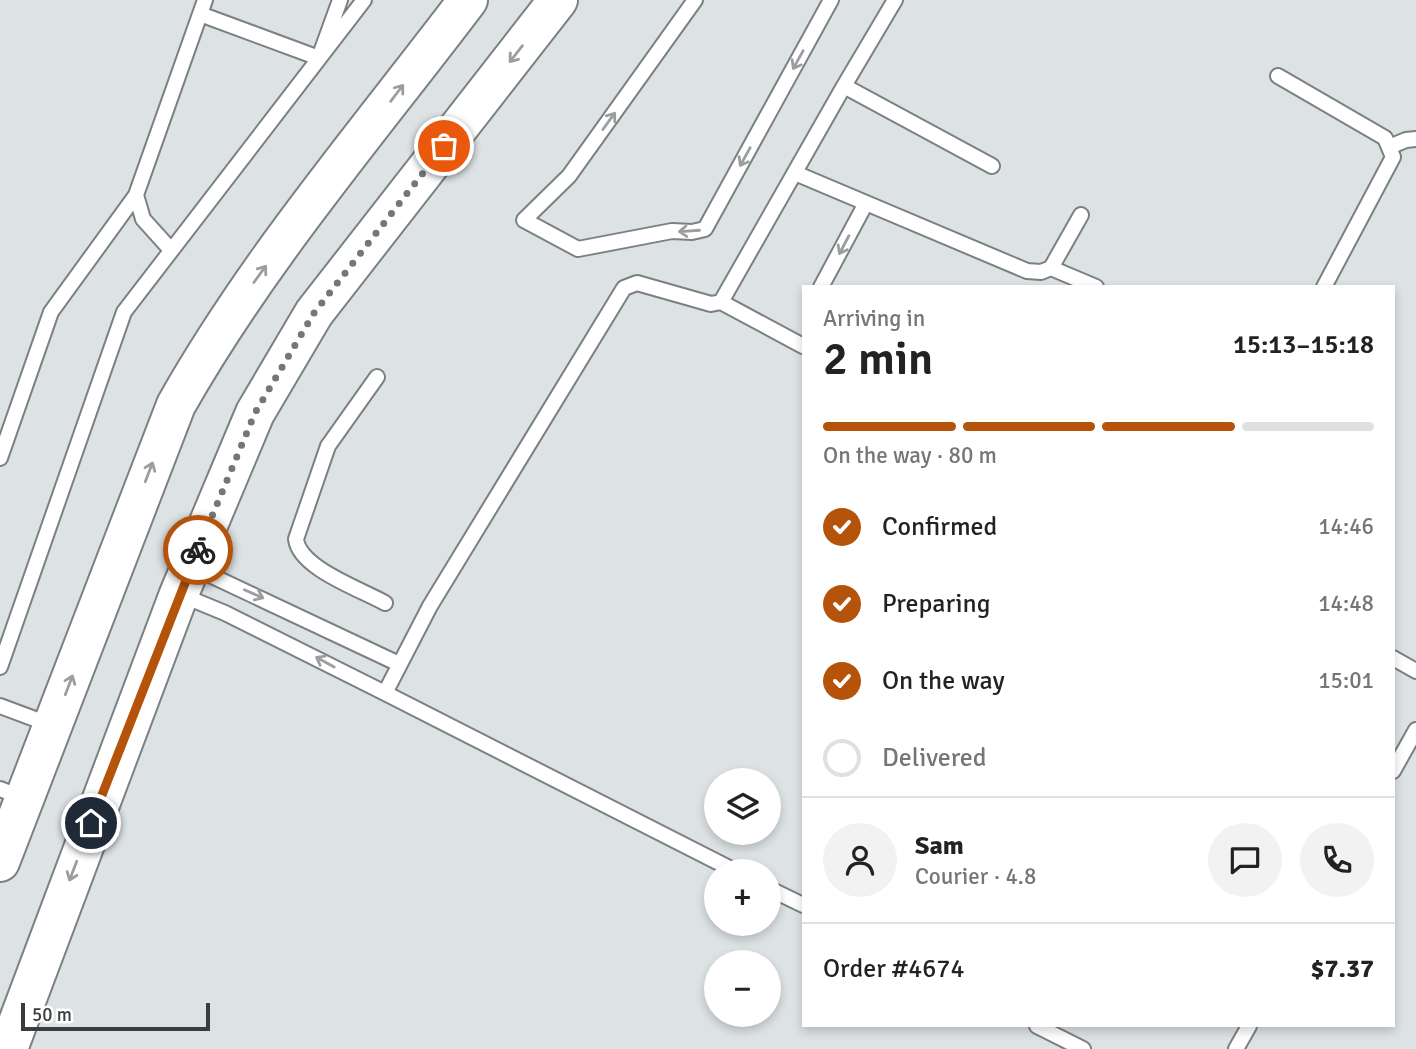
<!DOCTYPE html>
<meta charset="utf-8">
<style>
body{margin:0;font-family:Signika,sans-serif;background:#f2f2f2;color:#222;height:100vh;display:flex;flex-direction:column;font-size:26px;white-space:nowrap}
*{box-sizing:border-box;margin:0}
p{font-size:23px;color:#767676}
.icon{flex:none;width:38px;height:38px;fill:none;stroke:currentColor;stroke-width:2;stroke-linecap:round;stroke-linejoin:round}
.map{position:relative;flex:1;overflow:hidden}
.panel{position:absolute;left:802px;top:285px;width:593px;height:742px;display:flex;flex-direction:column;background:#fff;border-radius:0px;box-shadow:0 4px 10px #0003}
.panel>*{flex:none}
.tools{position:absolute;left:704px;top:768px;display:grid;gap:14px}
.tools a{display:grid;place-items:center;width:77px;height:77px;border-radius:50%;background:#fff;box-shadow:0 4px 10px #0003;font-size:35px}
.scale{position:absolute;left:21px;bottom:18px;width:189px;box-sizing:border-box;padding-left:7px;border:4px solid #3a3d3d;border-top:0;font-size:19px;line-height:24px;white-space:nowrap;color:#3a3d3d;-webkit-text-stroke:5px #fff;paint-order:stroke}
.pin{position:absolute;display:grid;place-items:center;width:60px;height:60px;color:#fff;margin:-30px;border:4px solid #fff;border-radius:50%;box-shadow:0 2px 7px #0007}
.courier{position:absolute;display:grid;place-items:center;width:70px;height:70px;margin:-35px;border:5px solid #b45309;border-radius:50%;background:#fff;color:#222;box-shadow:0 2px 9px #0007}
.overview em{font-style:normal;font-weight:600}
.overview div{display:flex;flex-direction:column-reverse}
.overview{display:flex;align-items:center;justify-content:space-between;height:119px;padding:0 21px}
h1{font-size:46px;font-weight:600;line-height:52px}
.bar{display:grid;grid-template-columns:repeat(4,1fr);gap:10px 7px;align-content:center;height:84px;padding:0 21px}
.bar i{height:9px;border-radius:5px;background:#e0e0e0}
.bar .on{background:#b45309}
.bar p{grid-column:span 4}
.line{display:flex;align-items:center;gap:18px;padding:0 21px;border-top:2px solid #e0e0e0}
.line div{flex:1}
.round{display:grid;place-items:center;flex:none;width:74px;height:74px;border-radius:37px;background:#f2f2f2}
ol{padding:0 21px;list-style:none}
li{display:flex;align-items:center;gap:21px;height:77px}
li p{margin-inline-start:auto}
li .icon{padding:7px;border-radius:50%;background:#b45309;color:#fff;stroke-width:4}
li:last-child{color:#767676}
li i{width:38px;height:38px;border:4px solid #e0e0e0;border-radius:50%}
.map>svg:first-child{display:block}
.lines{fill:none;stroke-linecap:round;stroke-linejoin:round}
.lane-casing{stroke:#7b8182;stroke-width:18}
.secondary-casing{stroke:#7b8182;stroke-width:42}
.lane{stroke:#fff;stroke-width:14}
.secondary{stroke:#fff;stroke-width:38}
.oneway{stroke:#9c9e9e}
.done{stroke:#737777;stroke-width:7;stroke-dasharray:0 12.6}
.route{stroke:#b45309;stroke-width:9}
</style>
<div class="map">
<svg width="1416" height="1049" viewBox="0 0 1416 1049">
<rect width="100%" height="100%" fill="#dde2e4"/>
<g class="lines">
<defs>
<path id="lane" d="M695,0l-126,176 -45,44 54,29 94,-18 20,1 13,-3 126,-229
M895,0l-51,86 148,80
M200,14l119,44 21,-58
M1278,76l107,62 8,19 -69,130
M1389,147l17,-7 10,-1
M795,173l232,98 14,1 10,-4 30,-53
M136,195l7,24 28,31
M1051,268l45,19
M821,287l45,-84
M721,302l82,44
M377,377l-49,69 -32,93c3,29 64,50 89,64
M0,458l51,-146 85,-117 69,-195
M193,567l206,97
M179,594l46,19 160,80
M1393,658l23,13
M0,667l124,-355 240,-312
M0,706l51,19
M1393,771l23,-41
M0,789l23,9
M737,872l-352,-179 45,-87 194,-318 13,-5 74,21 10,-2 123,-216
M768,888l35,17
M1037,1026l46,23
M1236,1049l13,-23"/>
<path id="secondary" d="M0,862l176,-457c82,-145 192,-273 292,-405
M8,1049l171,-455 76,-181 59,-100 244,-313"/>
</defs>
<use href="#lane" class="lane-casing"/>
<use href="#secondary" class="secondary-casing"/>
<use href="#lane" class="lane"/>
<use href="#secondary" class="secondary"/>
</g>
<defs><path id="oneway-shaft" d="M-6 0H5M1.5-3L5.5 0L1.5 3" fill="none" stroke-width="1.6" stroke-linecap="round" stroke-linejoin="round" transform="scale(1.75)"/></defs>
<g class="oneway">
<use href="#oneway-shaft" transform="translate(516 54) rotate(128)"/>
<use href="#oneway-shaft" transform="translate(798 60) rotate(119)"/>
<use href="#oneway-shaft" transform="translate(397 93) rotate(-53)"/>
<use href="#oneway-shaft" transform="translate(609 121) rotate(-54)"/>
<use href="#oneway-shaft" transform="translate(745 157) rotate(119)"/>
<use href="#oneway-shaft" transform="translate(689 231) rotate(176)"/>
<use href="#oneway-shaft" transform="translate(844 245) rotate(118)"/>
<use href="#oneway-shaft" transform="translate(260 274) rotate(-54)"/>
<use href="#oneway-shaft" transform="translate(149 472) rotate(-69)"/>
<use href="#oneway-shaft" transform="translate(254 594) rotate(24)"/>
<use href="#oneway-shaft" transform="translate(325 662) rotate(-151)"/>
<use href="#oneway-shaft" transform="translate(69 685) rotate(-69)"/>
<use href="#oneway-shaft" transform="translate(73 871) rotate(111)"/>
</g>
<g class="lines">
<path class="done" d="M198,550l57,-137 59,-100 130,-167"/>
<path class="route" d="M91,823l107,-273"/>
</g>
</svg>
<div class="tools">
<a><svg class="icon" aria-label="layers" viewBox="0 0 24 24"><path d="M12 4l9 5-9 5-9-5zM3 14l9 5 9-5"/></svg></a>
<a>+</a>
<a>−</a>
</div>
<div class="scale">50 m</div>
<div class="pin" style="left:444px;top:146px;background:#ea580c"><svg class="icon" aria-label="bag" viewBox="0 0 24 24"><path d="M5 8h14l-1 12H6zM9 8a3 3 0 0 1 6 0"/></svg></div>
<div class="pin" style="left:91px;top:823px;background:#1f2937"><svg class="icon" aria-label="home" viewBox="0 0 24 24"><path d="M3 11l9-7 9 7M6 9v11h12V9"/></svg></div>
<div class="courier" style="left:198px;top:550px"><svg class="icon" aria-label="bike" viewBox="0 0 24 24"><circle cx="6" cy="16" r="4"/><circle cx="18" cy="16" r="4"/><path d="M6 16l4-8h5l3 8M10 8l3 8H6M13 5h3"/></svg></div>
<section class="panel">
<div class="overview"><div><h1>2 min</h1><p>Arriving in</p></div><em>15:13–15:18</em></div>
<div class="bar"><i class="on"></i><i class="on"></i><i class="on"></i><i></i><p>On the way · 80 m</p></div>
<ol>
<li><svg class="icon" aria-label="check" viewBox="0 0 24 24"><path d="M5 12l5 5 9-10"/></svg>Confirmed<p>14:46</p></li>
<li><svg class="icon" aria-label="check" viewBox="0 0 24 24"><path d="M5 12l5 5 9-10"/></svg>Preparing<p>14:48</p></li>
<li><svg class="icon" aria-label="check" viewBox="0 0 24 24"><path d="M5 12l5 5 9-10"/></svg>On the way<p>15:01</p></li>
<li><i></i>Delivered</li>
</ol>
<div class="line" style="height:126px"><a class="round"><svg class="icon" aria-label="person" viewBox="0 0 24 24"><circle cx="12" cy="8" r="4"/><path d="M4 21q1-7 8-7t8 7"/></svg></a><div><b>Sam</b><p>Courier · 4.8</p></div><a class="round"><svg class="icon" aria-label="chat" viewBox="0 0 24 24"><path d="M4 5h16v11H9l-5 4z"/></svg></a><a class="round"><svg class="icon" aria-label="phone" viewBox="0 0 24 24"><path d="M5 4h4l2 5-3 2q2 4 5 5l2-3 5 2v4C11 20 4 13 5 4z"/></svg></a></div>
<div class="line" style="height:91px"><div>Order #4674</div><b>$7.37</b></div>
</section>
</div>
